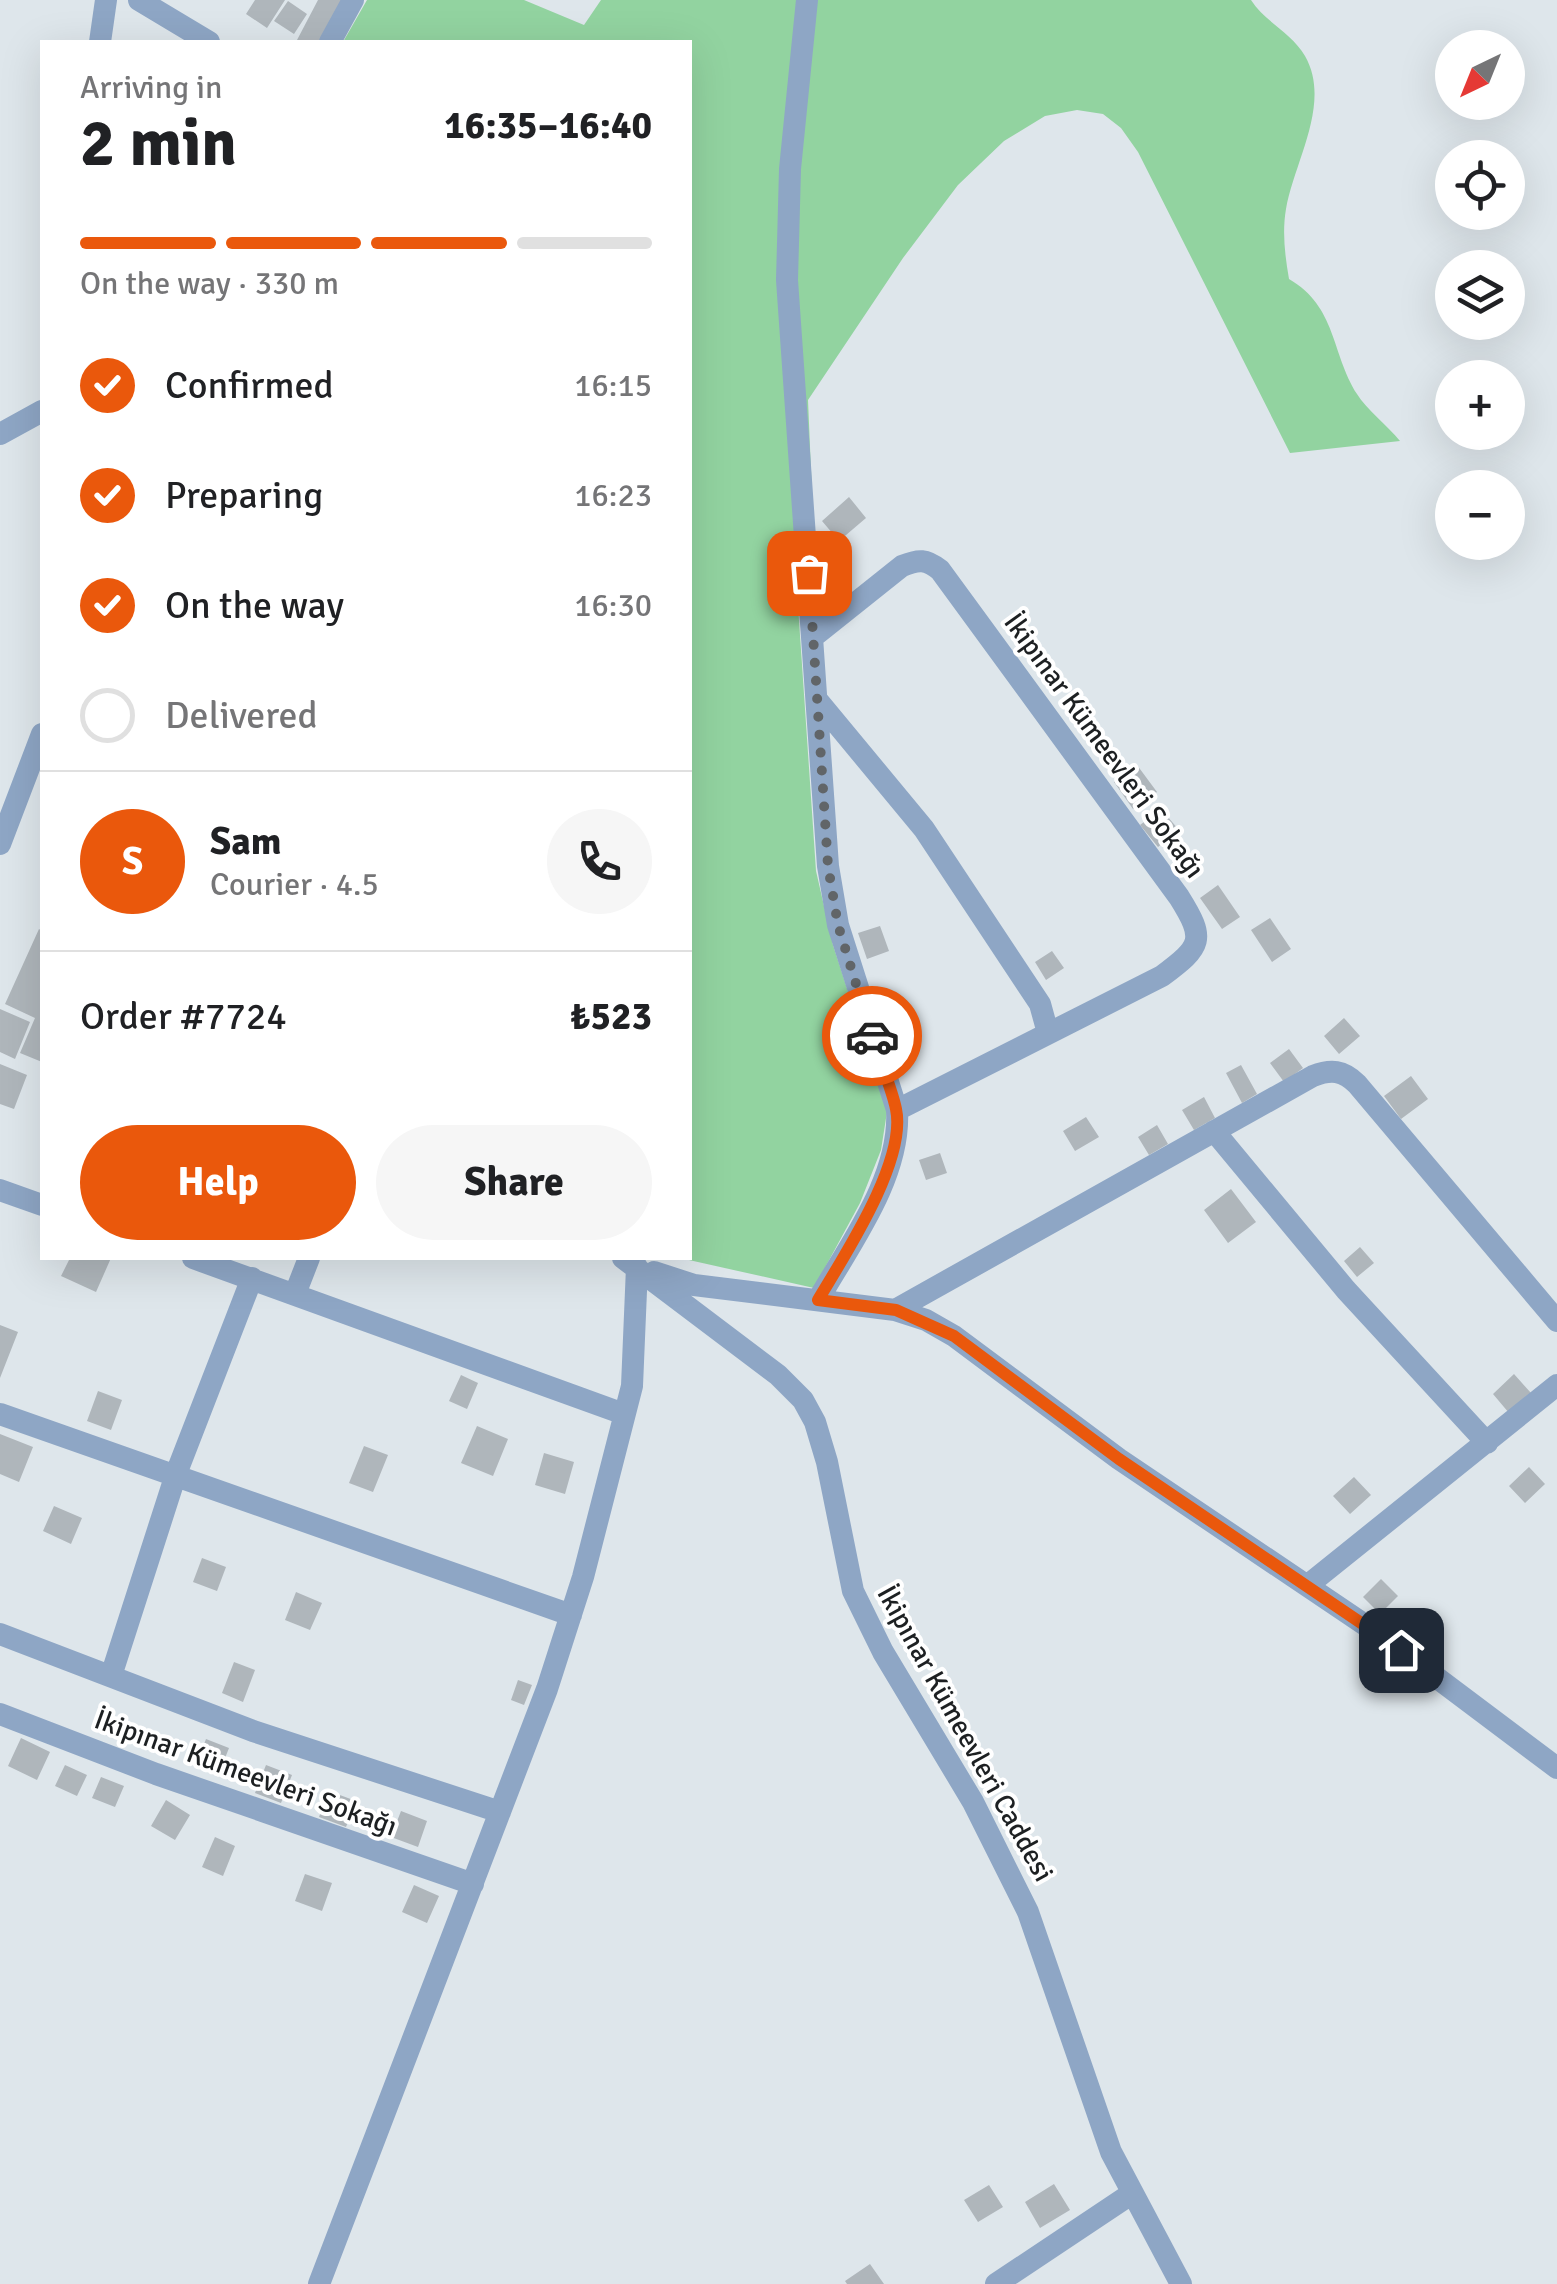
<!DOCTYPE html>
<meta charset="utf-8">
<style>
body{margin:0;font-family:Signika,sans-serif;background:#f6f6f6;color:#202124;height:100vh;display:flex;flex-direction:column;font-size:38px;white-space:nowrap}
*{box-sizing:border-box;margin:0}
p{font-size:32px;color:#757577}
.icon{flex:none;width:55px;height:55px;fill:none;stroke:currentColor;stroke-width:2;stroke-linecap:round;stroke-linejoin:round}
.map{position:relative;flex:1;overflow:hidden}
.sheet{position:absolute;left:40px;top:40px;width:652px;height:1220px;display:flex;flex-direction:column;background:#fff;border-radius:0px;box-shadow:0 10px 40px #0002}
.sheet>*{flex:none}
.needle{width:65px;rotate:223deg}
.controls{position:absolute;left:1435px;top:30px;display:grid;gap:20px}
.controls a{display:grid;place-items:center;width:90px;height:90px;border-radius:50%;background:#fff;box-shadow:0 10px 40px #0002;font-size:50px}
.pin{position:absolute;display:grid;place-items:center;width:85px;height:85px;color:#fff;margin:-42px;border-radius:20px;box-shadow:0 5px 15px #0006}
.courier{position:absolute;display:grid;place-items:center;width:100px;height:100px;margin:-50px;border:8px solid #ea580c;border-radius:50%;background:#fff;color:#222;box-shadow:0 2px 12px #0007}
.head em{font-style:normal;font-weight:800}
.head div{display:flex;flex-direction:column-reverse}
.head{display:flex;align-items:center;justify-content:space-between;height:170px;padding:0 40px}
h1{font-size:65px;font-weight:800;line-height:75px}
.bar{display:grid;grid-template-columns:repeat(4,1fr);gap:15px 10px;align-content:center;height:120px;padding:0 40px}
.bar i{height:12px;border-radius:8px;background:#e0e0e0}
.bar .active{background:#ea580c}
.bar p{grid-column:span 4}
.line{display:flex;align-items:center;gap:25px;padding:0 40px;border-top:2px solid #e0e0e0}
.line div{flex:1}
.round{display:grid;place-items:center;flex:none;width:105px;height:105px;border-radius:52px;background:#f6f6f6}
ol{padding:0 40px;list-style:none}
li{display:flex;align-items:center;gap:30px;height:110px}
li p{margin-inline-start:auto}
li .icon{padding:10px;border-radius:50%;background:#ea580c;color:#fff;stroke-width:4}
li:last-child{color:#757577}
li i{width:55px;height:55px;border:5px solid #e0e0e0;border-radius:50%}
.cta{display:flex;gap:20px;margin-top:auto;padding:20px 40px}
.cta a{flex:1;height:115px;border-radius:60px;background:#ea580c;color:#fff;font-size:40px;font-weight:800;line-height:115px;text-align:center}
.cta a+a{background:#f6f6f6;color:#202124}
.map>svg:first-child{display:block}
.green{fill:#92d3a0}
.building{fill:#afb6bb}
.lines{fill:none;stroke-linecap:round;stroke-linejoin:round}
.minor{stroke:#8ea6c5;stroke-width:22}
.done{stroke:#616568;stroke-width:10;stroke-dasharray:0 18}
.route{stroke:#ea580c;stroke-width:12}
.labels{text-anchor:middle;stroke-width:8;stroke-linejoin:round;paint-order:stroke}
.street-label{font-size:28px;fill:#1d2022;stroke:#fff}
</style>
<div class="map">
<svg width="1557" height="2284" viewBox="0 0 1557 2284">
<rect width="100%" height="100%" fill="#dee6eb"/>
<path class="green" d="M367,0h157l60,25 17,-25h650c14,22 41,33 54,56 27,47 -11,106 -19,153 -4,23 -1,47 3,70 48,28 42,74 68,115 9,15 31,32 43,47l-110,12 -152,-301 -17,-24 -18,-14 -26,-4 -32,6 -41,25 -46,44 -55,73 -95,142 5,117 -20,15 23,339 17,74 54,167 -6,38 -21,53 -46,85 -134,-30h10v-1216h-347z"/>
<path class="building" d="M255,0h30l-18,28 -21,-14z
M318,0h24l-23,42h-16l-6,-2z
M288,1l19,13 -13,20 -20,-13z
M849,497l17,21 -27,23 -17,-20z
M1137,765l20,27 -24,17 -19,-27z
M1161,809l18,21 -21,17 -18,-22z
M1218,885l22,32 -18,12 -22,-31z
M1270,918l21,31 -19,13 -21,-32z
M880,926l9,25 -22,8 -9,-26z
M39,929l3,2v131l-22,-9 15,-35 -30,-14z
M1052,951l12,17 -18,12 -11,-18z
M0,1009l30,13 -15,37 -15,-7z
M1344,1018l16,18 -21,18 -15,-18z
M1289,1049l14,19 -19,14 -14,-19z
M0,1064l27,11 -13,34 -14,-5z
M1241,1065l16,29 -15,9 -16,-30z
M1411,1076l17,23 -27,20 -17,-23z
M1204,1097l11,21 -21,12 -12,-20z
M1086,1117l13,20 -24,14 -12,-20z
M1157,1125l11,19 -19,11 -11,-18z
M940,1153l7,20 -21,7 -7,-20z
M1231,1189l25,33 -28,21 -24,-33z
M1360,1247l14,16 -17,14 -13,-16z
M70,1258h41l-15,34 -35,-16z
M0,1325l18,7 -18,46z
M1514,1374l17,19 -22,20 -16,-19z
M461,1375l17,8 -11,26 -18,-8z
M98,1391l24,9 -11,30 -24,-9z
M477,1426l31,13 -15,37 -32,-13z
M0,1434l33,13 -14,35 -19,-8z
M364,1446l24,9 -15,37 -24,-9z
M544,1453l30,9 -9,32 -30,-9z
M1529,1467l16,17 -20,19 -16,-17z
M1354,1477l17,18 -21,19 -17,-18z
M54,1506l28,12 -11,26 -28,-13z
M202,1558l24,9 -9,24 -24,-9z
M1381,1579l17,17 -18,18 -17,-17z
M296,1592l26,11 -12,27 -25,-10z
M234,1662l21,8 -12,32 -21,-9z
M518,1680l14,5 -8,20 -13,-5z
M21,1738l29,14 -13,28 -29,-14z
M206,1739l23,9 -11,28 -23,-9z
M65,1765l22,10 -10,21 -22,-10z
M266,1765l26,10 -11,28 -26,-10z
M101,1777l23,9 -9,21 -23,-9z
M329,1791l27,10 -10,26 -27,-10z
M166,1800l24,15 -15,25 -24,-14z
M401,1811l26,10 -9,26 -27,-10z
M215,1837l20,9 -12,30 -21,-9z
M305,1874l27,9 -10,28 -27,-10z
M414,1885l25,11 -12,27 -25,-11z
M1054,2184l16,26 -30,18 -15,-26z
M989,2185l14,22 -25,15 -14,-22z
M870,2264l14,20h-37l-2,-3z"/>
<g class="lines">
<path class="minor" d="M139,0l70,42
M807,0l-17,169 -3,111 41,586 10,59 59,185c4,67 -47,134 -79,190
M100,42l6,-42
M330,42l23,-42
M0,434l42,-23
M813,637l89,-71c17,-7 24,-7 38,4l239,327c27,43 23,49 -17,79l-265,134
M818,701l106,128 116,175 8,29
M0,844l42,-110
M1214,1131l132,159 141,153
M0,1190l42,15
M193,1258l431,156
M623,1258l155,117 25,25 12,22 12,40 26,129 30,61 90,150 55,110 83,240 70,132
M654,1272l40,13 201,25 31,10 28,16 165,123 261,176 177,133
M295,1294l14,-36
M895,1310l418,-234c18,-7 30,-6 44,8l200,237
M0,1414l571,201
M1308,1585l249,-200
M0,1634l253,97 247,81
M111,1676l65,-202 76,-196
M0,1714l156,60 317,110
M319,2284l228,-595 36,-112 49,-191 5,-119
M996,2284l135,-90"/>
</g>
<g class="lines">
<path class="done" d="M809,573l19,293 10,59 34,111"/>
<path class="route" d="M872,1036c7,25 19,49 24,73 11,52 -52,147 -78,191l78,10 58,26 165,123 282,191"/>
</g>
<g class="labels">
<g class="street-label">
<text transform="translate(1105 745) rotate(54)" y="10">İkipınar Kümeevleri Sokağı</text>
<text transform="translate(966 1733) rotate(61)" y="10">İkipınar Kümeevleri Caddesi</text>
<text transform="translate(246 1772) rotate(20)" y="10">İkipınar Kümeevleri Sokağı</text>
</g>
</g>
</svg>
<div class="controls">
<a><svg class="needle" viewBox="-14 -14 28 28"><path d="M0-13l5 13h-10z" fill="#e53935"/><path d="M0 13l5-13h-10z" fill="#757577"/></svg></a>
<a><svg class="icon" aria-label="locate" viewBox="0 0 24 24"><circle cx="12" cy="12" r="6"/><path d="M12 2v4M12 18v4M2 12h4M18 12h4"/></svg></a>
<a><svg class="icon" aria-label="layers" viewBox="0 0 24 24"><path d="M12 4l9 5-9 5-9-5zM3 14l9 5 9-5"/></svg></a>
<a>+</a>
<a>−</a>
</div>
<div class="pin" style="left:809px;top:573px;background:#ea580c"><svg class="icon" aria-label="bag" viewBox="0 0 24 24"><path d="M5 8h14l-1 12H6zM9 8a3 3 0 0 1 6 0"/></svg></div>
<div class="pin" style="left:1401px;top:1650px;background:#1f2937"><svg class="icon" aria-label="home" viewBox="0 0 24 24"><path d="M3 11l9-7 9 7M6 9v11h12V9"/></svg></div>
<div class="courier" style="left:872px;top:1036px"><svg class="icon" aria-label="car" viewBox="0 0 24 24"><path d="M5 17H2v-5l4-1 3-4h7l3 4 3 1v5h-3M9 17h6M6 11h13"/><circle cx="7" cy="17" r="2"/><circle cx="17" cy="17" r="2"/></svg></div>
<section class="sheet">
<div class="head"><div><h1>2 min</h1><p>Arriving in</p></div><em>16:35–16:40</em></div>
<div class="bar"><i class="active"></i><i class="active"></i><i class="active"></i><i></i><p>On the way · 330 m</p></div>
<ol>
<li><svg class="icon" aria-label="check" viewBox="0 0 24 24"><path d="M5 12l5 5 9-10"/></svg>Confirmed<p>16:15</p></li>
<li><svg class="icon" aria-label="check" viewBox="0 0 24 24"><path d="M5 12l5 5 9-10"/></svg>Preparing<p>16:23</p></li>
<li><svg class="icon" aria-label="check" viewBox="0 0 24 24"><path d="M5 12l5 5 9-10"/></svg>On the way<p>16:30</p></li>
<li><i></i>Delivered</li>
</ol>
<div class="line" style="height:180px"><b class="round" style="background:#ea580c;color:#fff">S</b><div><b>Sam</b><p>Courier · 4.5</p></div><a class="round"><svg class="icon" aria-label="phone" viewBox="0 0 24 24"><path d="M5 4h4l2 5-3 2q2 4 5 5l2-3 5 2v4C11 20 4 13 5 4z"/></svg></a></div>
<div class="line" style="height:130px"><div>Order #7724</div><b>₺523</b></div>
<div class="cta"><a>Help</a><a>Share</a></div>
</section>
</div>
